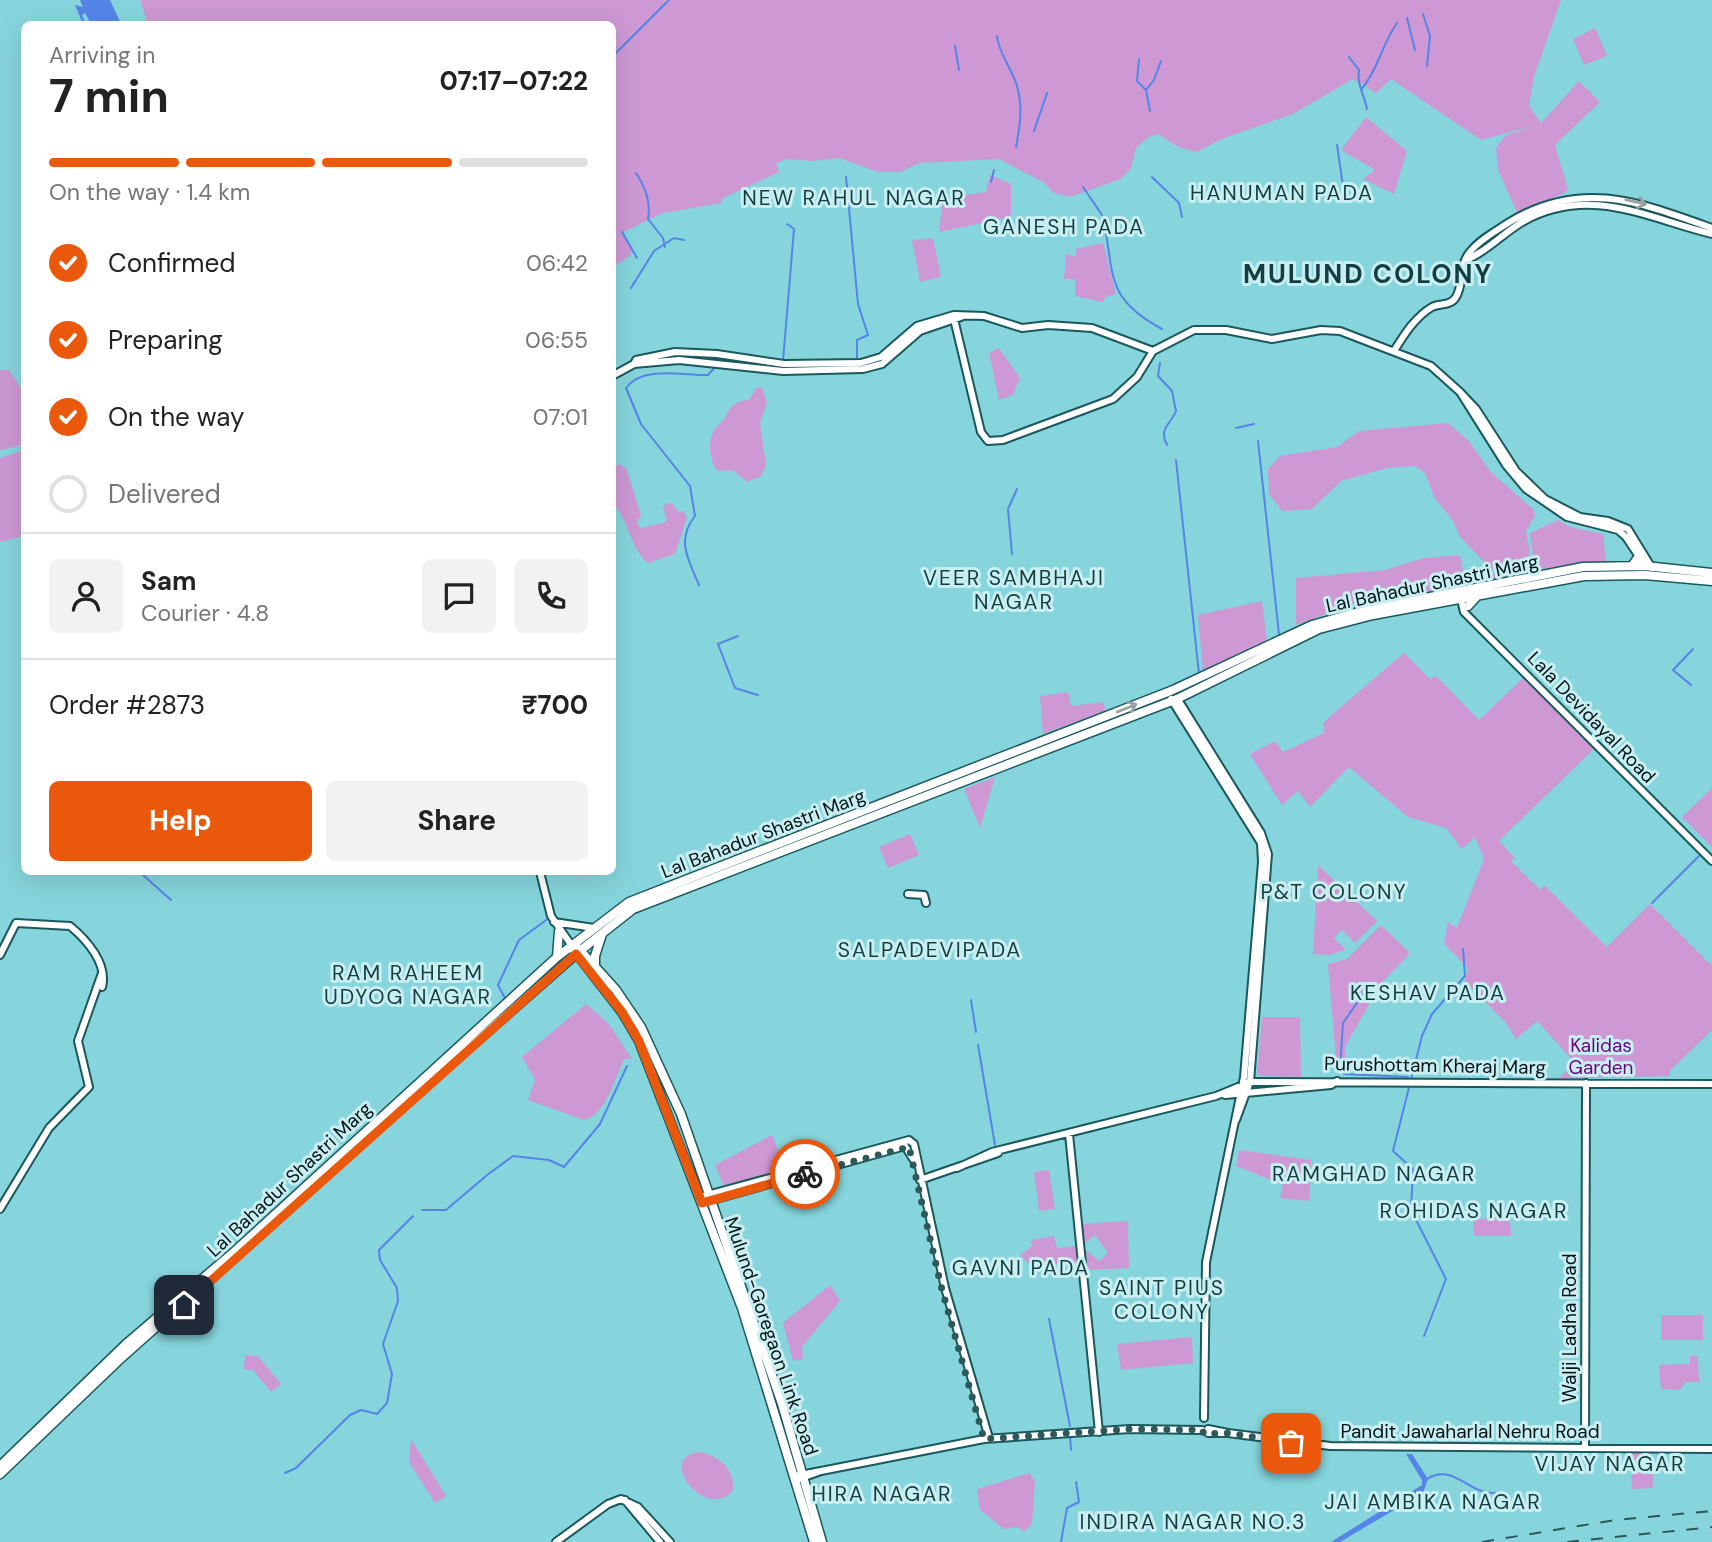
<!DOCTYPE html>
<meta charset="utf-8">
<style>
body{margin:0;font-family:"DM Sans",sans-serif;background:#f2f2f2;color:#222;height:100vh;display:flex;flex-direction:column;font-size:26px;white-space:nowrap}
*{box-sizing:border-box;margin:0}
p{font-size:23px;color:#767676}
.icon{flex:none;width:38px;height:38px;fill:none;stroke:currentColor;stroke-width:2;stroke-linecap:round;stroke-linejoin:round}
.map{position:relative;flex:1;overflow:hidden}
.panel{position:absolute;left:21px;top:21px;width:595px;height:854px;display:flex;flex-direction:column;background:#fff;border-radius:10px;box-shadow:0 7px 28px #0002}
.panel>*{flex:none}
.pin{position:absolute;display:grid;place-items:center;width:60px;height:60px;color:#fff;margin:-30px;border-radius:14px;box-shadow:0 4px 10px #0006}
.courier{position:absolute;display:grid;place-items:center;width:70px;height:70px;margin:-35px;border:5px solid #ea580c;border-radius:50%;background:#fff;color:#222;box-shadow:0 2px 9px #0007}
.headline em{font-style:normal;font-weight:700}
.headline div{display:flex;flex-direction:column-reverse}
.headline{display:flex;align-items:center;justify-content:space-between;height:119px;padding:0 28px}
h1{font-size:46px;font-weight:700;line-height:52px}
.bar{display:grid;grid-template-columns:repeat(4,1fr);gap:10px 7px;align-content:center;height:84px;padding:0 28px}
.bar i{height:9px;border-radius:5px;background:#e0e0e0}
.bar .selected{background:#ea580c}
.bar p{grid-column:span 4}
.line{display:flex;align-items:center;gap:18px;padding:0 28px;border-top:2px solid #e0e0e0}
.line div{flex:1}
.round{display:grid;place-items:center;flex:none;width:74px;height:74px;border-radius:10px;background:#f2f2f2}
ol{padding:0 28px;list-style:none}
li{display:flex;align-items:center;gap:21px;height:77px}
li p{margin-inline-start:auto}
li .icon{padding:7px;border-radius:50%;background:#ea580c;color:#fff;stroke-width:4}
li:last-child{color:#767676}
li i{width:38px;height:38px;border:4px solid #e0e0e0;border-radius:50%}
.button{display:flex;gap:14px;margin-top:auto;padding:14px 28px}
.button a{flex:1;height:80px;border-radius:10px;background:#ea580c;color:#fff;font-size:28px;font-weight:700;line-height:80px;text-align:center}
.button a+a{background:#f2f2f2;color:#222}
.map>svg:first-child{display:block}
.green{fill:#cd98d4}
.water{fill:#5485e7}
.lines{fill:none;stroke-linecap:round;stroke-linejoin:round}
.stream{stroke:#5485e7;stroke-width:2}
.tertiary-casing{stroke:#19585d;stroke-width:10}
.primary-casing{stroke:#19585d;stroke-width:11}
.tertiary{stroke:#fff;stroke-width:6}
.primary{stroke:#fff;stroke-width:8}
.rail{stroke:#2e575a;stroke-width:2;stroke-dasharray:12 12;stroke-linecap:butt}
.oneway{stroke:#99a1a2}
.done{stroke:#2f585b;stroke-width:7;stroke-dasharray:0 12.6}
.route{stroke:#ea580c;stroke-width:9}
.labels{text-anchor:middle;stroke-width:6;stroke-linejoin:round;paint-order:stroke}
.street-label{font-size:19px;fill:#001416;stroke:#c9eef1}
.park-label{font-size:19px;fill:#71027f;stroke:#c9eef1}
.neighbourhood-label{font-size:21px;letter-spacing:2px;fill:#133e41;stroke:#c9eef1}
.district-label{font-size:26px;font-weight:bold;letter-spacing:2px;fill:#133e41;stroke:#c9eef1}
</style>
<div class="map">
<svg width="1712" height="1542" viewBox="0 0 1712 1542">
<rect width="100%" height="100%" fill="#86d5dc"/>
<path class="green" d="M140,0h1421l-27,77 -5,29 12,17 38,-42 21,21 -45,43 13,44 -5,5 -46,18 -19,-42 -2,-22 9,-12 25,-9 -49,13 -90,-61 -15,14 -23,-14 -60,35 -69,24 -28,14 -18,-5 -20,-13 -11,4 -11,10 -5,20 -10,11 -51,18 -16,-4 -11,-11 -44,-23 -79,4 -20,9h-22l-39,-14 -27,3 -24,-2 -12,4 3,9 -58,27 1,4 -59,10 -42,20 11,16 -1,6 -18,12 -1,-243h-464z
M1595,28l12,28 -23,9 -11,-26z
M1366,117l41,34 -13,43 -31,-15 12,-9 -34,-20z
M990,175l21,9v33l-72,15 4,-34 43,-6z
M933,238l8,39 -21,5 -8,-42z
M1103,243l13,51 -11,3 -2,5 -28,-6v-17h-11l2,-25 10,3v-8z
M999,348l21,30 -7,17 -14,5 -10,-47z
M0,370h9l11,17 4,-1v59l-24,5z
M757,387l5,1 5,14 -7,21 6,42 -5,11 -14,6 -14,-12 -16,1c-7,-12 -11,-30 -1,-43 5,-8 3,0 8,-9 6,-12 11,-19 25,-19z
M1448,423l21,18 21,30 44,39 1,6 -9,15 4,22 -10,14 14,-3 -4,-31 28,-13 12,7 33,7 3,27 -72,9 -55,12 4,-6 24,-6 -16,-1 -31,-32 -7,-16 -19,-24 -9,-24 -10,-7 -28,2 -46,13 -29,28 -30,2 -13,-17 -1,-25 12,-13 57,-9 22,-16z
M24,450v86l-24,6v-84z
M619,464l7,4 15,47 -4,7 3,6 24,-5 3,-3 -4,-12 3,-4 6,-1 6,9 5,-1 4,6 -12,37 -27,9c-19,-16 -18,-42 -35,-59v-36z
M1460,555l5,30 -109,18 -60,22v-47l89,-8 39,-12z
M1262,601l5,40 -64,30 -5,-56z
M1404,653l26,26 6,-3 43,44 45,-43 71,71 -96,93 16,17 -4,3 29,29 4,-5 63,62 43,-43 62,62v64l-42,41v5l-112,3 17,-16 -38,-42 -21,18 -10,-16 -41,-42 3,-13 -24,-24 4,-22 9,6 27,-69 -9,-22 -13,12 -16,-21 -38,-11 -59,-50 -39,40 -12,-16 -16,14 -32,-51 25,-13 8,11 41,-19v-10l4,-5z
M1068,692l3,14 33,-4 1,9 -62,23 -3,-38z
M995,777l-15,51 -16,-39z
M1712,788v59l-30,-30z
M910,834l9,21 -31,13 -9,-21z
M1318,865l59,56 -22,22 -13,-13 -8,8 12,12 -17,5 -16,-1z
M1381,925l28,27 -1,4 -27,27 -36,64v25l-8,-1 -9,-107 19,-5z
M586,1004l22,19 24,36h-8c-9,19 -18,56 -40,61l-56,-20 7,-20 -13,-23z
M1262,1017h38l1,60 -40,-1 -4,-3z
M772,1135l14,34 -62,17 -9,-21z
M1239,1150l72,10 -2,41 -29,-3 3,-13 -47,-19z
M1049,1170l6,39 -16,2 -5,-39z
M1510,1218l1,18h-37l-1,-17z
M1128,1221l1,47 -42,2 -1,-20 13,11 9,-8 -13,-18 -11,9 -1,-20z
M1054,1236l3,12 20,-2 1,17 -48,2 -10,-10 12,-9 -1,-6z
M830,1285l10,16 -38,46 1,12 -10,2 -10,-38z
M1661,1315h42v25h-42z
M1192,1337l1,26 -72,7 -4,-26z
M245,1355l13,1 23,28 -10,8 -18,-22 -9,-1z
M1690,1356h8l1,26h-13l-6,8 -19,-1 -2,-24 31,-1z
M411,1439l35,57 -11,7 -26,-41z
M699,1452c20,4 36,17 34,38 -25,33 -79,-32 -34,-38z
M1631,1452h21l1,36 -21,1z
M1029,1473l6,8 -3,43 -8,8 -6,-5 -14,2 -24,-19 -3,-21z"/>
<path class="water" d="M80,0h30l11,24h-30l-6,-11 -3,2 4,9h-3l-8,-19 8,2z
M1406,1454h6l16,25 -5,14 -83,49h-9l91,-57v-5z"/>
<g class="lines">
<path class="stream" d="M1423,14l7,22 -3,30
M1407,18l8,32
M997,36c2,19 15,32 20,50 6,21 3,40 -1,61
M955,46l4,24
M612,57l57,-57
M1349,57l10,13c-2,16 5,24 8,39
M1139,59l-2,22 9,9 4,21
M1146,90l8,-10 7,-19
M1361,90c18,-22 21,-46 36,-67
M1034,131l13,-38
M1337,145l7,48
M636,173c10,15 15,31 12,46l15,19 2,9
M846,177l12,127 10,31 -11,5v18
M1152,177l27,26 3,14
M991,182l3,-12
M1083,187l19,28
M1104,221c10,55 2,78 58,108
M622,232l15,26
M631,288l23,-37 20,-13 10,2
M783,361l11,-132 -7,-5
M1160,363l-2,13 14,15 4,20c-5,13 -18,18 -9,34
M1236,428l18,-4
M1258,441l21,193
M1176,460l23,214
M1012,554l-4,-45 9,-20
M699,585c-11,-26 -23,-45 -4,-69l-5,-30 -49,-62 -15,-36c17,-23 57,-12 82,-13l7,-8
M738,636l-20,8 17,44 23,7
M1691,685l-18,-15 20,-21
M143,875l28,25
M1652,903l47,-47
M1370,984l-27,39 -3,46 4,5 64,3
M506,1000l-8,-15 21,-45 30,-22
M971,1000l5,32
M978,1045l17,100
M487,1175l26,-19 36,4 15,7 36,-43 27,-58
M422,1210h24l40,-34
M1049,1319l21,107
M1424,1336l22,-57 -35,-69 2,-41 -20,-18 29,-115 10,-22 33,-38 -2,-27
M1070,1436l1,14
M285,1473l11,-5 54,-53 11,-5 16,4 10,-11 5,-29 -9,-30 15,-43 -1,-13 -17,-28 -1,-10 34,-34
M1427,1479c25,-17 43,16 68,14
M1061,1542l6,-34 12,-6 -3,-20"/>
<defs>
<path id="tertiary" d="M1466,260c21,-8 38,-28 58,-39 66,-36 123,-3 188,13
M954,319l27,113 7,9 15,-1 110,-41 24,-22 16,-26
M1153,351l41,-21h32l46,9 49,-9 19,1 91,35 29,26
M1394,351c10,-16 21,-34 38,-44 8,-4 19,-1 24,-10 8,-13 3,-33 14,-45 9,-12 26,-21 38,-29 72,-45 132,-21 204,5
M634,364l45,-4 104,11 80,-2 19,-5 38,-33 41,-14
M612,376l22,-12 2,-4 39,-8 42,2 67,10 77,-1 20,-6 36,-31 37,-11 30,1 38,12 26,-3 44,3 61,23
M1646,567l-20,-30 -8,-7 -51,-13 -41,-28 -20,-24 -46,-73 16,17 40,62 29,28 35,18 28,4 20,8 24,39
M1460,595l4,17 248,249
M1177,698l84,135 7,21 -18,228 -14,38
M1171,699l90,144 1,19 -18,215 -38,185 -2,156
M540,872l11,44 21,30
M908,894l16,1 2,8
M554,922l40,6
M0,955l16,-32 54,3c17,14 38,38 32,61
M1225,1095l106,-10 6,-4
M1069,1134l30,298
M957,1168l35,-16 224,-56 34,-14 462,2
M920,1180l78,-27
M700,1197l209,-57 5,4 31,144 44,150
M702,1203l203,-57 8,13
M0,1209l49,-81 40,-41 -11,-46 24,-68
M1208,1429l20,4h-20
M1228,1433l102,13 382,3
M1585,1448l1,-365
M795,1476l26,-5
M796,1480l25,-9 163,-32 146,-10 72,1
M625,1500l35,42
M556,1542l52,-38 13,-5 17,8 32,35"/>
<path id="primary" d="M1632,566l7,-10
M1468,606l9,-10
M578,948l38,42 25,37 40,87 101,290 40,138
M573,949l49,63 17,29 103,267 72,234
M557,957l2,-26
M595,966v-10l7,-22
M0,1466l126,-122 109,-93 322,-294 72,-55 544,-212 139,-65 57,-16 214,-42 62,-1 67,7
M0,1474l118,-113 299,-267 159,-140 57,-45 544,-210 142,-70 54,-14 211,-39 61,-1 67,6"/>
</defs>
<use href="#tertiary" class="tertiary-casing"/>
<use href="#primary" class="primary-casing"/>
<use href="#tertiary" class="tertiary"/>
<use href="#primary" class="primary"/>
<path class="rail" d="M1482,1542l133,-22 97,-9
M1567,1542l145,-15"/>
</g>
<defs><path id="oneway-shaft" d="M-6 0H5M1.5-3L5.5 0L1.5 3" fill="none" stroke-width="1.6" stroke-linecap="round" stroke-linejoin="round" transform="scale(1.75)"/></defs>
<g class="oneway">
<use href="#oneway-shaft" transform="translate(1636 202) rotate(13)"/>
<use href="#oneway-shaft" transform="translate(1127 708) rotate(-22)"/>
</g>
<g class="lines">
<path class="done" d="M805,1174l104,-27 32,139 43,153 146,-10 72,1 2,4 24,-1 63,10"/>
<path class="route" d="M184,1305l392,-351 46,58 17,29 63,162 103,-29"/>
</g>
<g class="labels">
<g class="street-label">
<text transform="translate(1432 583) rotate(-12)" y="7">Lal Bahadur Shastri Marg</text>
<text transform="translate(1592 717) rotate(46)" y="7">Lala Devidayal Road</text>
<text transform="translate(763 833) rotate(-21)" y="7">Lal Bahadur Shastri Marg</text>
<text transform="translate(1435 1065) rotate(1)" y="7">Purushottam Kheraj Marg</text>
<text transform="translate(289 1179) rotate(-43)" y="7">Lal Bahadur Shastri Marg</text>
<text transform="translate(1569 1328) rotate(-90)" y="7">Walji Ladha Road</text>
<text transform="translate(772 1336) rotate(71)" y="7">Mulund-Goregaon Link Road</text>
<text x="1470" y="1438">Pandit Jawaharlal Nehru Road</text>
</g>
<g class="park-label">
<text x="1601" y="1052">Kalidas<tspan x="1601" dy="22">Garden</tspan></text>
</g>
<g class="neighbourhood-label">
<text x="1282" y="200">HANUMAN PADA</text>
<text x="854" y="205">NEW RAHUL NAGAR</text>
<text x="1064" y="234">GANESH PADA</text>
<text x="1014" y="585">VEER SAMBHAJI<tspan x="1014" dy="24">NAGAR</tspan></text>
<text x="1334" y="899">P&amp;T COLONY</text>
<text x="930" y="957">SALPADEVIPADA</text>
<text x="408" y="980">RAM RAHEEM<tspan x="408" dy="24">UDYOG NAGAR</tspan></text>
<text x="1428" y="1000">KESHAV PADA</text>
<text x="1374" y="1181">RAMGHAD NAGAR</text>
<text x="1474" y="1218">ROHIDAS NAGAR</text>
<text x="1021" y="1275">GAVNI PADA</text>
<text x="1162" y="1295">SAINT PIUS<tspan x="1162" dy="24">COLONY</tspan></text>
<text x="1610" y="1471">VIJAY NAGAR</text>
<text x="882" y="1501">HIRA NAGAR</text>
<text x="1433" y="1509">JAI AMBIKA NAGAR</text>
<text x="1193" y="1529">INDIRA NAGAR NO.3</text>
</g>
<g class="district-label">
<text x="1368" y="283">MULUND COLONY</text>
</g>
</g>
</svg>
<div class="pin" style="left:1291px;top:1443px;background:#ea580c"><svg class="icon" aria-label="bag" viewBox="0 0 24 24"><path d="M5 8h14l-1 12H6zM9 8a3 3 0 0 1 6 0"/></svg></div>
<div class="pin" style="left:184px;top:1305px;background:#1f2937"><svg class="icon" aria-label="home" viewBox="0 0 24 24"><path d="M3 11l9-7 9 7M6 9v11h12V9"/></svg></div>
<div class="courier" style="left:805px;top:1174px"><svg class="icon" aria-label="bike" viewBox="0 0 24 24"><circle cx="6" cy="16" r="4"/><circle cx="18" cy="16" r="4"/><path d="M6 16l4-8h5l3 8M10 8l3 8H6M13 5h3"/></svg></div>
<section class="panel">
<div class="headline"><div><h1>7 min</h1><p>Arriving in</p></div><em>07:17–07:22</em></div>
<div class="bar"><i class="selected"></i><i class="selected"></i><i class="selected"></i><i></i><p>On the way · 1.4 km</p></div>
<ol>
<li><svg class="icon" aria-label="check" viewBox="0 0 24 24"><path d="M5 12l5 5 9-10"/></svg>Confirmed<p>06:42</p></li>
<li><svg class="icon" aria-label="check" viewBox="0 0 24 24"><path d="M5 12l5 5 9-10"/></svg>Preparing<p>06:55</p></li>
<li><svg class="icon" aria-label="check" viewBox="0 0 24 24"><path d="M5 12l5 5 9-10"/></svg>On the way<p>07:01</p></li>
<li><i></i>Delivered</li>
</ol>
<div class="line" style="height:126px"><a class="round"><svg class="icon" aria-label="person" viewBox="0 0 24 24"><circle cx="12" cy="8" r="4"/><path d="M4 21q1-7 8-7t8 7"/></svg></a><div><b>Sam</b><p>Courier · 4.8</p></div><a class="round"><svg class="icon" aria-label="chat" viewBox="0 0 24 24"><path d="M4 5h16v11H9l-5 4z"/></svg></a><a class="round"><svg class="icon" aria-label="phone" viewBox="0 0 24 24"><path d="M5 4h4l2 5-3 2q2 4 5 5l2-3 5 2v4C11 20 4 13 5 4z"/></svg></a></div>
<div class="line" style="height:91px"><div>Order #2873</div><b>₹700</b></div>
<div class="button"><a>Help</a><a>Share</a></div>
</section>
</div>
